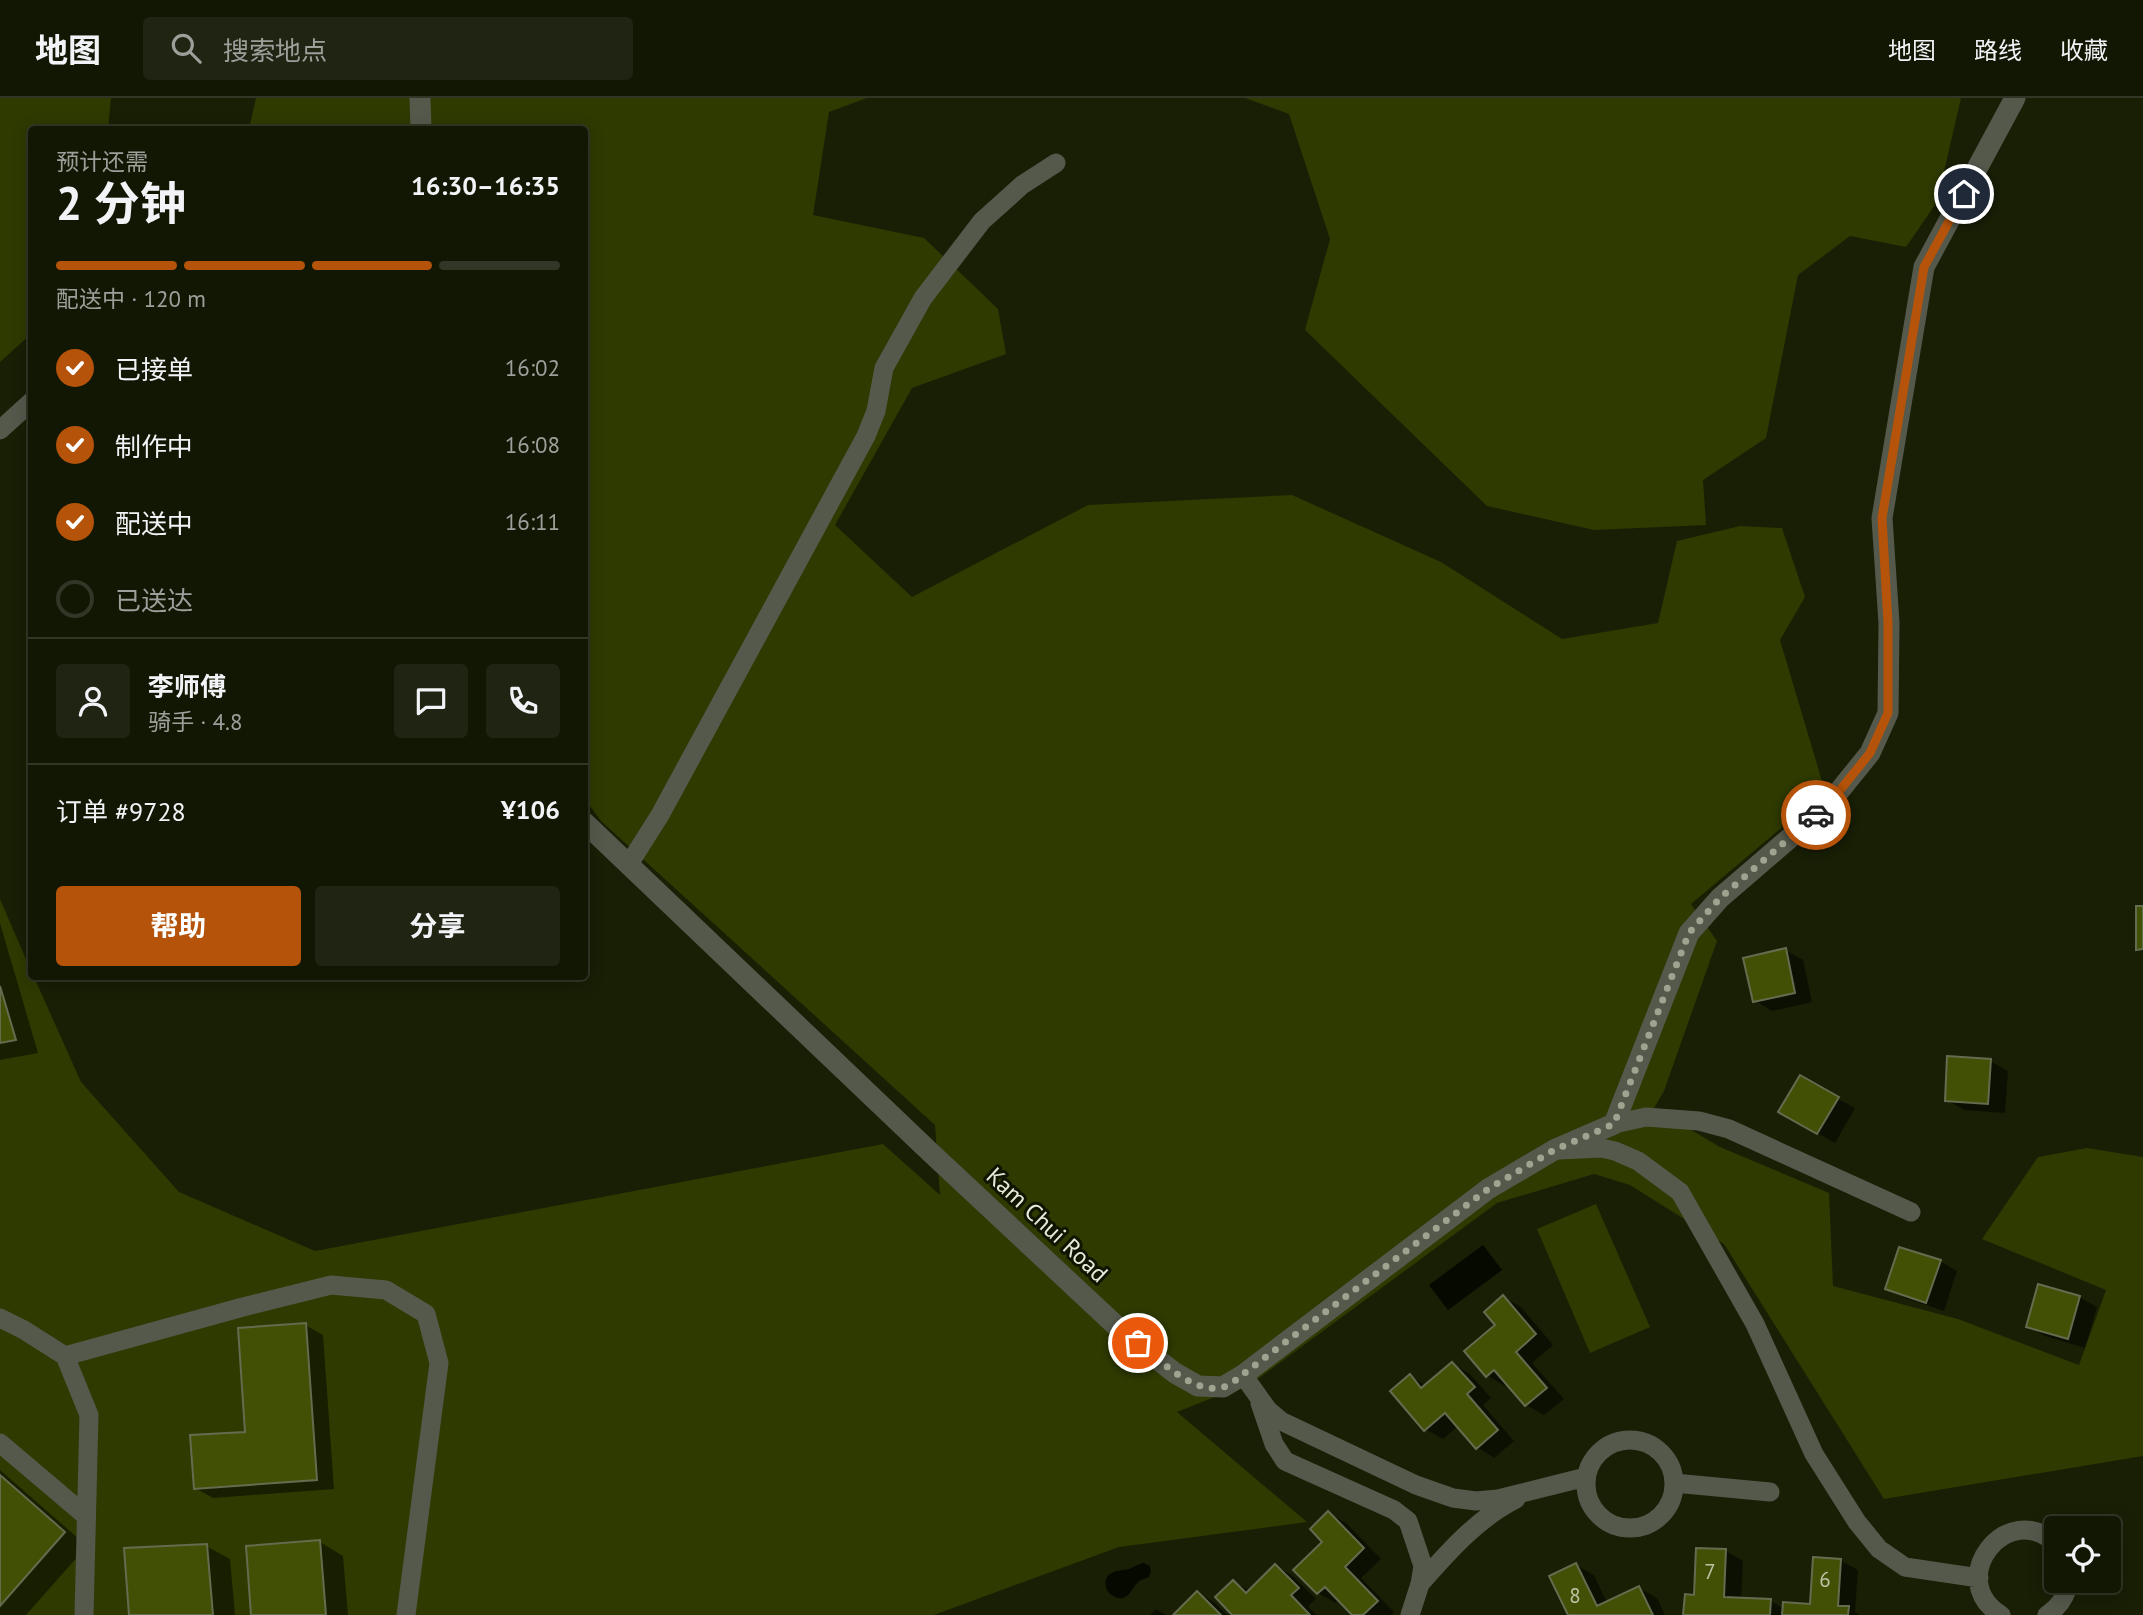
<!DOCTYPE html>
<html lang="zh">
<meta charset="utf-8">
<style>
body{margin:0;font-family:"PT Sans","Noto Sans SC",sans-serif;background:#1f2413;color:#f1f3f6;height:100vh;display:flex;flex-direction:column;font-size:26px;white-space:nowrap}
*{box-sizing:border-box;margin:0}
p{font-size:23px;color:#9c9f9a}
.icon{flex:none;width:38px;height:38px;fill:none;stroke:currentColor;stroke-width:2;stroke-linecap:round;stroke-linejoin:round}
.map{position:relative;flex:1;overflow:hidden}
.side{position:absolute;left:28px;top:28px;width:560px;height:854px;display:flex;flex-direction:column;background:#121704;border-radius:7px;box-shadow:0 4px 18px #0003,0 0 0 2px #313626}
.side>*{flex:none}
.buttons{position:absolute;left:2044px;top:1418px;display:grid;gap:14px}
.buttons a{display:grid;place-items:center;width:77px;height:77px;border-radius:7px;background:#121704;box-shadow:0 4px 18px #0003,0 0 0 2px #313626;font-size:35px}
.pin{position:absolute;display:grid;place-items:center;width:60px;height:60px;color:#fff;margin:-30px;border:4px solid #fff;border-radius:50%;box-shadow:0 2px 7px #0007}
.courier{position:absolute;display:grid;place-items:center;width:70px;height:70px;margin:-35px;border:5px solid #b45309;border-radius:50%;background:#fff;color:#222;box-shadow:0 2px 9px #0007}
.headline em{font-style:normal;font-weight:700}
.headline div{display:flex;flex-direction:column-reverse}
.headline{display:flex;align-items:center;justify-content:space-between;height:119px;padding:0 28px}
h1{font-size:46px;font-weight:700;line-height:52px}
.bar{display:grid;grid-template-columns:repeat(4,1fr);gap:10px 7px;align-content:center;height:84px;padding:0 28px}
.bar i{height:9px;border-radius:5px;background:#313626}
.bar .current{background:#b45309}
.bar p{grid-column:span 4}
.line{display:flex;align-items:center;gap:18px;padding:0 28px;border-top:2px solid #313626}
.line div{flex:1}
.round{display:grid;place-items:center;flex:none;width:74px;height:74px;border-radius:7px;background:#1f2413}
ol{padding:0 28px;list-style:none}
li{display:flex;align-items:center;gap:21px;height:77px}
li p{margin-inline-start:auto}
li .icon{padding:7px;border-radius:50%;background:#b45309;color:#fff;stroke-width:4}
li:last-child{color:#9c9f9a}
li i{width:38px;height:38px;border:4px solid #313626;border-radius:50%}
.action{display:flex;gap:14px;margin-top:auto;padding:14px 28px}
.action a{flex:1;height:80px;border-radius:7px;background:#b45309;color:#fff;font-size:28px;font-weight:700;line-height:80px;text-align:center}
.action a+a{background:#1f2413;color:#f1f3f6}
header{display:flex;align-items:center;gap:42px;box-sizing:border-box;height:98px;padding:0 35px;background:#121704;border-bottom:2px solid #313626}
header strong{font-size:33px}
nav{display:flex;gap:38px;margin-inline-start:auto;font-size:24px}
.search{width:490px;height:63px;background:#1f2413;display:flex;align-items:center;gap:18px;box-sizing:border-box;padding:0 24px;border-radius:7px;color:#9c9f9a;font-size:26px}
.map>svg:first-child{display:block}
.green{fill:#2e3a00}
.water{fill:#050900}
.shadow{fill:#0007}
.building{fill:#415005;stroke:#636c4f;stroke-width:2}
.lines{fill:none;stroke-linecap:round;stroke-linejoin:round}
.lane{stroke:#55594c;stroke-width:19}
.street{stroke:#55594c;stroke-width:21}
.done{stroke:#9da48f;stroke-width:7;stroke-dasharray:0 12.6}
.route{stroke:#b45309;stroke-width:9}
.labels{text-anchor:middle;stroke-width:6;stroke-linejoin:round;paint-order:stroke}
.number-label{font-size:21px;fill:#bcc4a5}
.street-label{font-size:24px;fill:#e5ebda;stroke:#0f1500}
</style>
<header>
<strong>地图</strong>
<div class="search"><svg class="icon" aria-label="search" viewBox="0 0 24 24"><circle cx="10" cy="10" r="6"/><path d="M15 15l6 6"/></svg>搜索地点</div>
<nav><a>地图</a><a>路线</a><a>收藏</a></nav>
</header>
<div class="map">
<svg width="2143" height="1517" viewBox="0 0 2143 1517">
<rect width="100%" height="100%" fill="#181f05"/>
<path class="green" d="M0,0h111l-3,31 -76,1 -1,204 -31,28z
M256,0h611l-38,14 -16,103 111,23 74,71 8,45 -94,34 -77,137 77,72 176,-92 204,-10 149,67 121,77 96,-16 19,-82 63,-15 42,2 23,69 -25,43 45,151 -134,113 26,37 -53,150 -10,17 66,39 109,46 4,93 125,33 121,46 27,-75 -124,-51 56,-82 49,-9 56,9v299l-259,43 -160,-255 -94,-59 -36,-11 -97,29 -242,178 -78,31 130,110 -188,25 -185,68h-934v-716l31,72 1,5 2,1 47,105 98,110 136,59 568,-107 57,51 -5,-70 -334,-304 -16,-22 -1,-669 -335,-1z
M1245,0h716l-24,104 -31,45 -56,-11 -52,39 -32,163 -63,42 3,45 -112,5 -107,-24 -182,-176 25,-91 -41,-125z
M1596,1106l54,123 -60,26 -53,-124z"/>
<path class="water" d="M1483,1147l19,25 -54,40 -19,-25z
M1144,1465l6,3 1,6 -3,6c-18,2 -14,22 -30,20 -5,-1 -11,-6 -12,-11 -3,-16 12,-16 23,-18 5,-2 9,-5 15,-6z"/>
<path class="shadow" d="M0,825l38,130 -38,7z
M1785,852l18,10 9,42 -40,9 -18,-11z
M1990,963l18,10 -3,42 -41,-3 -17,-10z
M1800,980l55,30 -20,35 -55,-31z
M1940,1163l17,10 -13,40 -39,-13 -18,-10z
M1503,1199l18,10 32,38 -21,18 32,36 -20,16 -18,-10 -18,-21 -3,2 -17,-10 -21,-25 31,-26z
M2079,1199l18,10 -12,41 -40,-12 -17,-10z
M305,1227l18,10 11,154 -121,9 -18,-10 52,-55z
M1452,1266l18,10 21,24 -8,7 31,36 -20,17 -17,-11 -19,-21 -15,13 -18,-10 -15,-53 16,10z
M0,1372l87,76 -61,69h-26z
M1328,1415l18,10 35,36 -20,19 33,34 -3,3h-36l-16,-16 -3,4 -18,-10 -22,-23 29,-28z
M320,1444l23,14 5,59h-95z
M206,1448l24,13 5,56h-104z
M1698,1452l28,1 17,10 -2,38 30,2 13,8 28,-3 28,-46 18,10 -3,42 5,3h-175l10,-18z
M1576,1467l18,10 13,28 32,-15 18,10 8,17h-95z
M1275,1468l18,10 23,23 -8,7 8,9h-81l-1,-33 16,9z
M1198,1495l17,10 12,12h-52z
M1156,1511l10,6h-16z"/>
<path class="building" d="M2136,808h7v43l-7,1z
M1786,850l9,45 -42,9 -10,-44z
M0,888l16,54 -16,3z
M1947,958l44,3 -3,45 -43,-3z
M1800,977l39,22 -22,37 -39,-22z
M1899,1149l42,13 -15,43 -41,-14z
M2038,1186l42,12 -12,43 -42,-12z
M1503,1197l33,39 -20,18 31,36 -22,18 -31,-36 -8,7 -22,-26 31,-26 -11,-13z
M306,1225l11,157 -123,9 -4,-54 55,-3 -7,-104z
M1452,1264l23,25 -8,7 31,36 -22,19 -31,-36 -21,18 -34,-40 20,-17 11,14z
M0,1377l65,57 -65,74z
M1328,1413l36,37 -19,19 33,34 -15,14h-11l-27,-28 -8,7 -24,-24 29,-28 -12,-13z
M320,1442l6,75h-75l-5,-69z
M207,1446l6,71h-84l-5,-67z
M1696,1450l30,1 -2,48 47,2 -1,16h-87l2,-21 9,1z
M1813,1459l28,2 -3,47h11l-1,9h-66l1,-13 27,2z
M1576,1465l21,43 42,-20 14,29h-85l-19,-39z
M1275,1466l24,24 -8,7 19,20h-78l-17,-18 18,-17 13,13z
M1197,1493l24,24h-48z"/>
<g class="lines">
<path class="lane" d="M0,332l32,-29
M629,766l31,-49 206,-379 10,-25 8,-43 39,-70 59,-77 40,-36 34,-22
M1614,1026l32,-7 53,4 30,8 182,83
M1559,1052l42,-2 14,3 23,10 42,31 75,132 59,130 43,68 22,27 26,18 74,11
M0,1220l24,12 41,26 24,59 -5,200
M65,1258l178,-49 88,-22 55,5 40,24 13,49 -33,252
M1243,1277l25,35 13,11 135,64 37,13 23,3 22,-2 88,-22
M1260,1305l14,41 11,17 109,49 14,11 15,45 -3,18 -10,31
M1586 1386a44 44 0 1 1 88 0a44 44 0 1 1-88 0Z
M0,1345l86,73
M1674,1385l96,9
M1420,1486c28,-32 58,-66 96,-85
M2001,1517c-57,-35 6,-118 55,-71
M2047,1517c13,-9 20,-19 22,-35"/>
<path class="street" d="M420,0l1,32
M584,724l346,330 196,183 49,38 23,13 25,1 20,-12 245,-186 66,-39 60,-26 75,-191 31,-35 108,-93 42,-52 18,-40 1,-90 -7,-105 42,-251 91,-169"/>
</g>
<g class="lines">
<path class="done" d="M1138,1245c21,16 56,53 86,44 6,-2 13,-8 18,-12l246,-186 66,-39 60,-26 75,-191 31,-35 96,-83"/>
<path class="route" d="M1816,717l12,-10 42,-52 18,-40v-90l-6,-105 42,-251 40,-73"/>
</g>
<g class="labels">
<g class="number-label">
<text x="1710" y="1481">7</text>
<text x="1825" y="1489">6</text>
<text x="1575" y="1505">8</text>
</g>
<g class="street-label">
<text transform="translate(1047 1127) rotate(43)" y="8">Kam Chui Road</text>
</g>
</g>
</svg>
<div class="buttons">
<a><svg class="icon" aria-label="locate" viewBox="0 0 24 24"><circle cx="12" cy="12" r="6"/><path d="M12 2v4M12 18v4M2 12h4M18 12h4"/></svg></a>
</div>
<div class="pin" style="left:1138px;top:1245px;background:#ea580c"><svg class="icon" aria-label="bag" viewBox="0 0 24 24"><path d="M5 8h14l-1 12H6zM9 8a3 3 0 0 1 6 0"/></svg></div>
<div class="pin" style="left:1964px;top:96px;background:#1f2937"><svg class="icon" aria-label="home" viewBox="0 0 24 24"><path d="M3 11l9-7 9 7M6 9v11h12V9"/></svg></div>
<div class="courier" style="left:1816px;top:717px"><svg class="icon" aria-label="car" viewBox="0 0 24 24"><path d="M5 17H2v-5l4-1 3-4h7l3 4 3 1v5h-3M9 17h6M6 11h13"/><circle cx="7" cy="17" r="2"/><circle cx="17" cy="17" r="2"/></svg></div>
<section class="side">
<div class="headline"><div><h1>2 分钟</h1><p>预计还需</p></div><em>16:30–16:35</em></div>
<div class="bar"><i class="current"></i><i class="current"></i><i class="current"></i><i></i><p>配送中 · 120 m</p></div>
<ol>
<li><svg class="icon" aria-label="check" viewBox="0 0 24 24"><path d="M5 12l5 5 9-10"/></svg>已接单<p>16:02</p></li>
<li><svg class="icon" aria-label="check" viewBox="0 0 24 24"><path d="M5 12l5 5 9-10"/></svg>制作中<p>16:08</p></li>
<li><svg class="icon" aria-label="check" viewBox="0 0 24 24"><path d="M5 12l5 5 9-10"/></svg>配送中<p>16:11</p></li>
<li><i></i>已送达</li>
</ol>
<div class="line" style="height:126px"><a class="round"><svg class="icon" aria-label="person" viewBox="0 0 24 24"><circle cx="12" cy="8" r="4"/><path d="M4 21q1-7 8-7t8 7"/></svg></a><div><b>李师傅</b><p>骑手 · 4.8</p></div><a class="round"><svg class="icon" aria-label="chat" viewBox="0 0 24 24"><path d="M4 5h16v11H9l-5 4z"/></svg></a><a class="round"><svg class="icon" aria-label="phone" viewBox="0 0 24 24"><path d="M5 4h4l2 5-3 2q2 4 5 5l2-3 5 2v4C11 20 4 13 5 4z"/></svg></a></div>
<div class="line" style="height:91px"><div>订单 #9728</div><b>¥106</b></div>
<div class="action"><a>帮助</a><a>分享</a></div>
</section>
</div>
